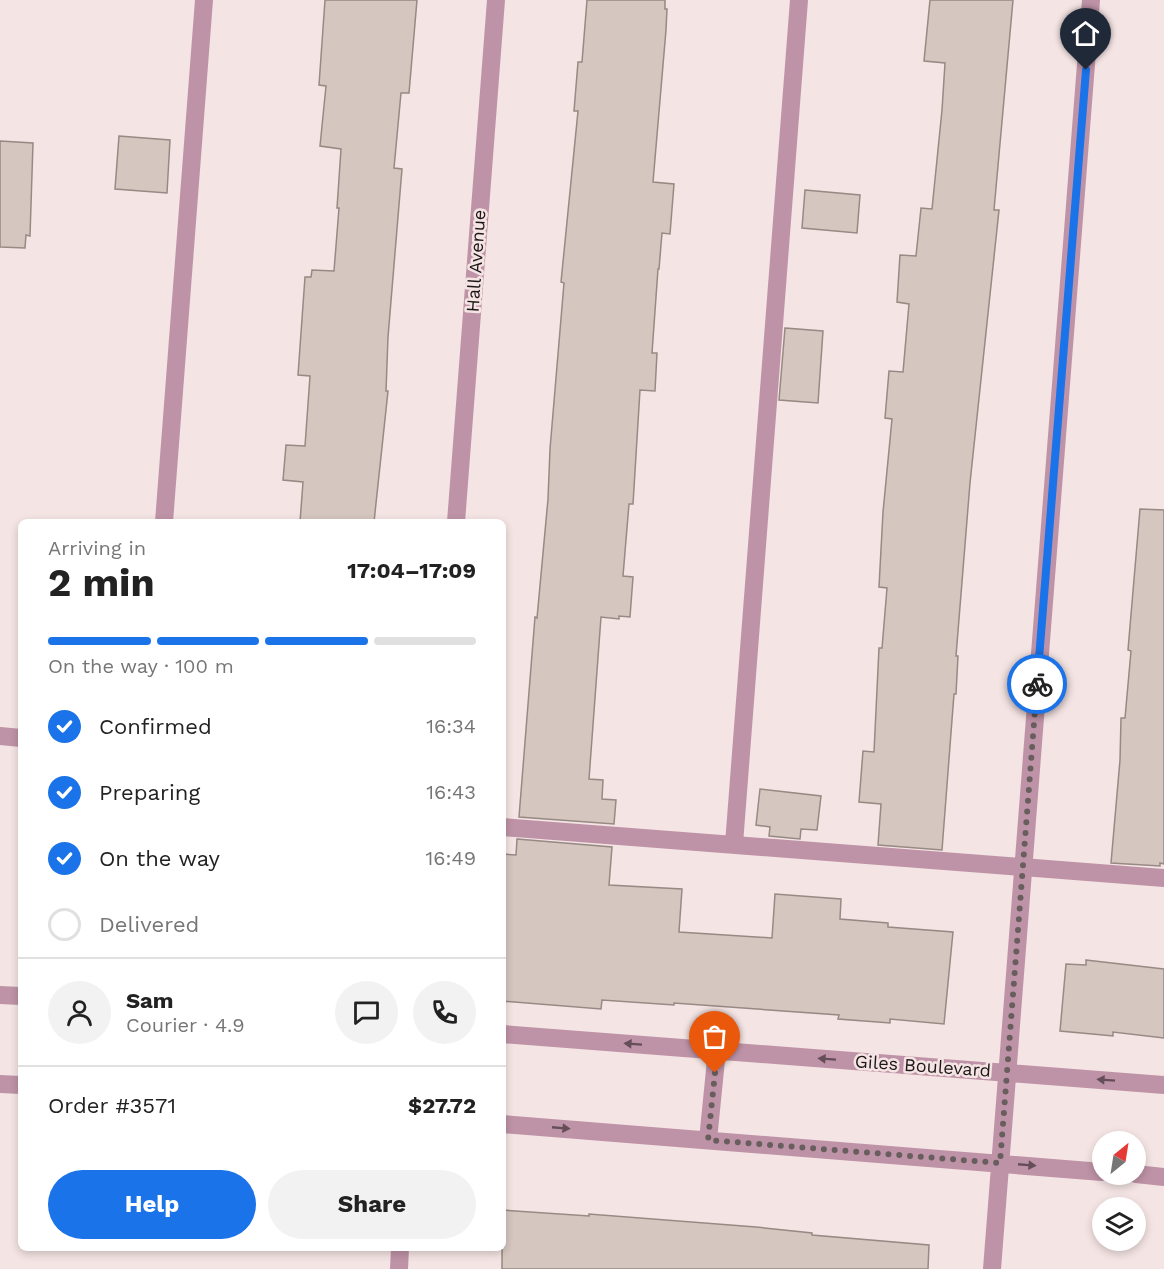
<!DOCTYPE html>
<meta charset="utf-8">
<style>
body{margin:0;font-family:"Work Sans",sans-serif;background:#f2f2f2;color:#222;height:100vh;display:flex;flex-direction:column;font-size:22px;white-space:nowrap}
*{box-sizing:border-box;margin:0}
p{font-size:20px;color:#767676}
.icon{flex:none;width:33px;height:33px;fill:none;stroke:currentColor;stroke-width:2;stroke-linecap:round;stroke-linejoin:round}
.map{position:relative;flex:1;overflow:hidden}
.drawer{position:absolute;left:18px;top:519px;width:488px;height:732px;display:flex;flex-direction:column;background:#fff;border-radius:9px;box-shadow:0 3px 9px #0003}
.drawer>*{flex:none}
.needle{width:39px;rotate:30deg}
.fabs{position:absolute;left:1092px;top:1131px;display:grid;gap:12px}
.fabs a{display:grid;place-items:center;width:54px;height:54px;border-radius:50%;background:#fff;box-shadow:0 3px 9px #0003;font-size:30px}
.pin{position:absolute;display:grid;place-items:center;width:51px;height:51px;color:#fff;margin:-62px -26px;border-radius:50% 50% 50% 0;rotate:-45deg;box-shadow:0 0 6px #0007}
.pin .icon{rotate:45deg}
.courier{position:absolute;display:grid;place-items:center;width:60px;height:60px;margin:-30px;border:4px solid #1a73e8;border-radius:50%;background:#fff;color:#222;box-shadow:0 2px 8px #0007}
.overview em{font-style:normal;font-weight:700}
.overview div{display:flex;flex-direction:column-reverse}
.overview{display:flex;align-items:center;justify-content:space-between;height:102px;padding:0 30px}
h1{font-size:39px;font-weight:700;line-height:45px}
.bar{display:grid;grid-template-columns:repeat(4,1fr);gap:9px 6px;align-content:center;height:72px;padding:0 30px}
.bar i{height:8px;border-radius:4px;background:#e0e0e0}
.bar .current{background:#1a73e8}
.bar p{grid-column:span 4}
.line{display:flex;align-items:center;gap:15px;padding:0 30px;border-top:2px solid #e0e0e0}
.line div{flex:1}
.round{display:grid;place-items:center;flex:none;width:63px;height:63px;border-radius:32px;background:#f2f2f2}
ol{padding:0 30px;list-style:none}
li{display:flex;align-items:center;gap:18px;height:66px}
li p{margin-inline-start:auto}
li .icon{padding:6px;border-radius:50%;background:#1a73e8;color:#fff;stroke-width:4}
li:last-child{color:#767676}
li i{width:33px;height:33px;border:3px solid #e0e0e0;border-radius:50%}
.cta{display:flex;gap:12px;margin-top:auto;padding:12px 30px}
.cta a{flex:1;height:69px;border-radius:36px;background:#1a73e8;color:#fff;font-size:24px;font-weight:700;line-height:69px;text-align:center}
.cta a+a{background:#f2f2f2;color:#222}
.map>svg:first-child{display:block}
.building{fill:#d5c6bf;stroke:#978983;stroke-width:1.5}
.lines{fill:none;stroke-linecap:round;stroke-linejoin:round}
.lane{stroke:#bf93a7;stroke-width:18}
.street{stroke:#bf93a7;stroke-width:18}
.oneway{fill:#654e57}
.done{stroke:#685e5e;stroke-width:6;stroke-dasharray:0 10.8}
.route{stroke:#1a73e8;stroke-width:8}
.labels{text-anchor:middle;stroke-width:5;stroke-linejoin:round;paint-order:stroke}
.street-label{font-size:18px;fill:#1c1616;stroke:#f5e4e4}
</style>
<div class="map">
<svg width="1164" height="1269" viewBox="0 0 1164 1269">
<rect width="100%" height="100%" fill="#f5e4e4"/>
<path class="building" d="M325,0h92l-8,93h-8l-7,75 8,1 -14,168 -2,54h2l-14,131h-74l3,-40 -20,-2 3,-35 19,1 5,-70 -12,-1 7,-98h6l1,-7 22,1 5,-63h-2l4,-59 -21,-3 6,-60 -7,-1z
M587,0h78v9h2l-1,21 -13,152 21,2 -4,50 -8,-1 -3,36h-1l-6,84h5l-2,38 -15,-1 -7,114h-4l-6,72 10,1 -3,40 -11,-1v3l-18,-2 -12,162 14,1 -1,19 14,1 -2,24 -95,-7 16,-200 2,1 11,-119 2,-50 14,-166 -3,-1 17,-171h-4l4,-49h4z
M930,0h83l-19,210h5l-29,273 -14,173h2l-2,38h-2l-12,156 -64,-5 3,-41 -22,-2 4,-51 11,1 5,-104h3l5,-60 -8,-1 4,-75 9,-93 -7,-1 4,-47 14,1 6,-68 -12,-2 3,-47 16,1 5,-48 11,1 10,-99 3,-47 -21,-2z
M119,136l51,4 -3,53 -52,-4z
M0,141l33,2 -3,93 -4,-1 -1,13 -25,-1z
M805,190l55,5 -3,38 -55,-5z
M785,328l38,3 -5,72 -39,-3z
M1140,509l24,1v354l-4,-1v3l-49,-3 9,-103 1,-42h4l6,-67 -3,-1z
M760,789l61,7 -4,34 -16,-1 -1,10 -31,-3 1,-9 -14,-2z
M517,839l95,8 -3,38 73,4 -3,43 93,6 3,-44 66,5 -1,20 48,4v4l65,5 -9,92 -54,-5v4l-52,-4 1,-4 -165,-12v2l-72,-5 -1,9 -99,-8v-147l14,1z
M1086,960l78,9v69l-51,-6v4l-53,-5 6,-67 20,1z
M502,1210l87,6v-2l167,13 56,6v2l117,10 -1,24h-426z"/>
<g class="lines">
<path class="lane" d="M164,522l40,-522
M0,736l21,2
M502,827l662,51
M734,844l65,-844"/>
<path class="street" d="M456,522l40,-522
M0,995l21,1
M502,1034l662,51
M0,1084l21,1
M502,1124l600,48
M708,1140l9,-90
M1136,1174l28,3
M399,1269l1,-21
M992,1269l99,-1269"/>
</g>
<defs><path id="oneway-solid" d="M-6-.8H1V-3.2L6.5 0L1 3.2V.8H-6Z" transform="scale(1.5)"/></defs>
<g class="oneway">
<use href="#oneway-solid" transform="translate(633 1044) rotate(-176)"/>
<use href="#oneway-solid" transform="translate(827 1059) rotate(-176)"/>
<use href="#oneway-solid" transform="translate(1106 1080) rotate(-176)"/>
<use href="#oneway-solid" transform="translate(561 1128) rotate(5)"/>
<use href="#oneway-solid" transform="translate(1027 1165) rotate(5)"/>
</g>
<g class="lines">
<path class="done" d="M715,1073l-7,67 292,23 37,-479"/>
<path class="route" d="M1037,684l49,-614"/>
</g>
<g class="labels">
<g class="street-label">
<text transform="translate(476 261) rotate(-86)" y="6">Hall Avenue</text>
<text transform="translate(923 1066) rotate(4)" y="6">Giles Boulevard</text>
</g>
</g>
</svg>
<div class="fabs">
<a><svg class="needle" viewBox="-14 -14 28 28"><path d="M0-13l5 13h-10z" fill="#e53935"/><path d="M0 13l5-13h-10z" fill="#767676"/></svg></a>
<a><svg class="icon" aria-label="layers" viewBox="0 0 24 24"><path d="M12 4l9 5-9 5-9-5zM3 14l9 5 9-5"/></svg></a>
</div>
<div class="pin" style="left:715px;top:1073px;background:#ea580c"><svg class="icon" aria-label="bag" viewBox="0 0 24 24"><path d="M5 8h14l-1 12H6zM9 8a3 3 0 0 1 6 0"/></svg></div>
<div class="pin" style="left:1086px;top:70px;background:#1f2937"><svg class="icon" aria-label="home" viewBox="0 0 24 24"><path d="M3 11l9-7 9 7M6 9v11h12V9"/></svg></div>
<div class="courier" style="left:1037px;top:684px"><svg class="icon" aria-label="bike" viewBox="0 0 24 24"><circle cx="6" cy="16" r="4"/><circle cx="18" cy="16" r="4"/><path d="M6 16l4-8h5l3 8M10 8l3 8H6M13 5h3"/></svg></div>
<section class="drawer">
<div class="overview"><div><h1>2 min</h1><p>Arriving in</p></div><em>17:04–17:09</em></div>
<div class="bar"><i class="current"></i><i class="current"></i><i class="current"></i><i></i><p>On the way · 100 m</p></div>
<ol>
<li><svg class="icon" aria-label="check" viewBox="0 0 24 24"><path d="M5 12l5 5 9-10"/></svg>Confirmed<p>16:34</p></li>
<li><svg class="icon" aria-label="check" viewBox="0 0 24 24"><path d="M5 12l5 5 9-10"/></svg>Preparing<p>16:43</p></li>
<li><svg class="icon" aria-label="check" viewBox="0 0 24 24"><path d="M5 12l5 5 9-10"/></svg>On the way<p>16:49</p></li>
<li><i></i>Delivered</li>
</ol>
<div class="line" style="height:108px"><a class="round"><svg class="icon" aria-label="person" viewBox="0 0 24 24"><circle cx="12" cy="8" r="4"/><path d="M4 21q1-7 8-7t8 7"/></svg></a><div><b>Sam</b><p>Courier · 4.9</p></div><a class="round"><svg class="icon" aria-label="chat" viewBox="0 0 24 24"><path d="M4 5h16v11H9l-5 4z"/></svg></a><a class="round"><svg class="icon" aria-label="phone" viewBox="0 0 24 24"><path d="M5 4h4l2 5-3 2q2 4 5 5l2-3 5 2v4C11 20 4 13 5 4z"/></svg></a></div>
<div class="line" style="height:78px"><div>Order #3571</div><b>$27.72</b></div>
<div class="cta"><a>Help</a><a>Share</a></div>
</section>
</div>
